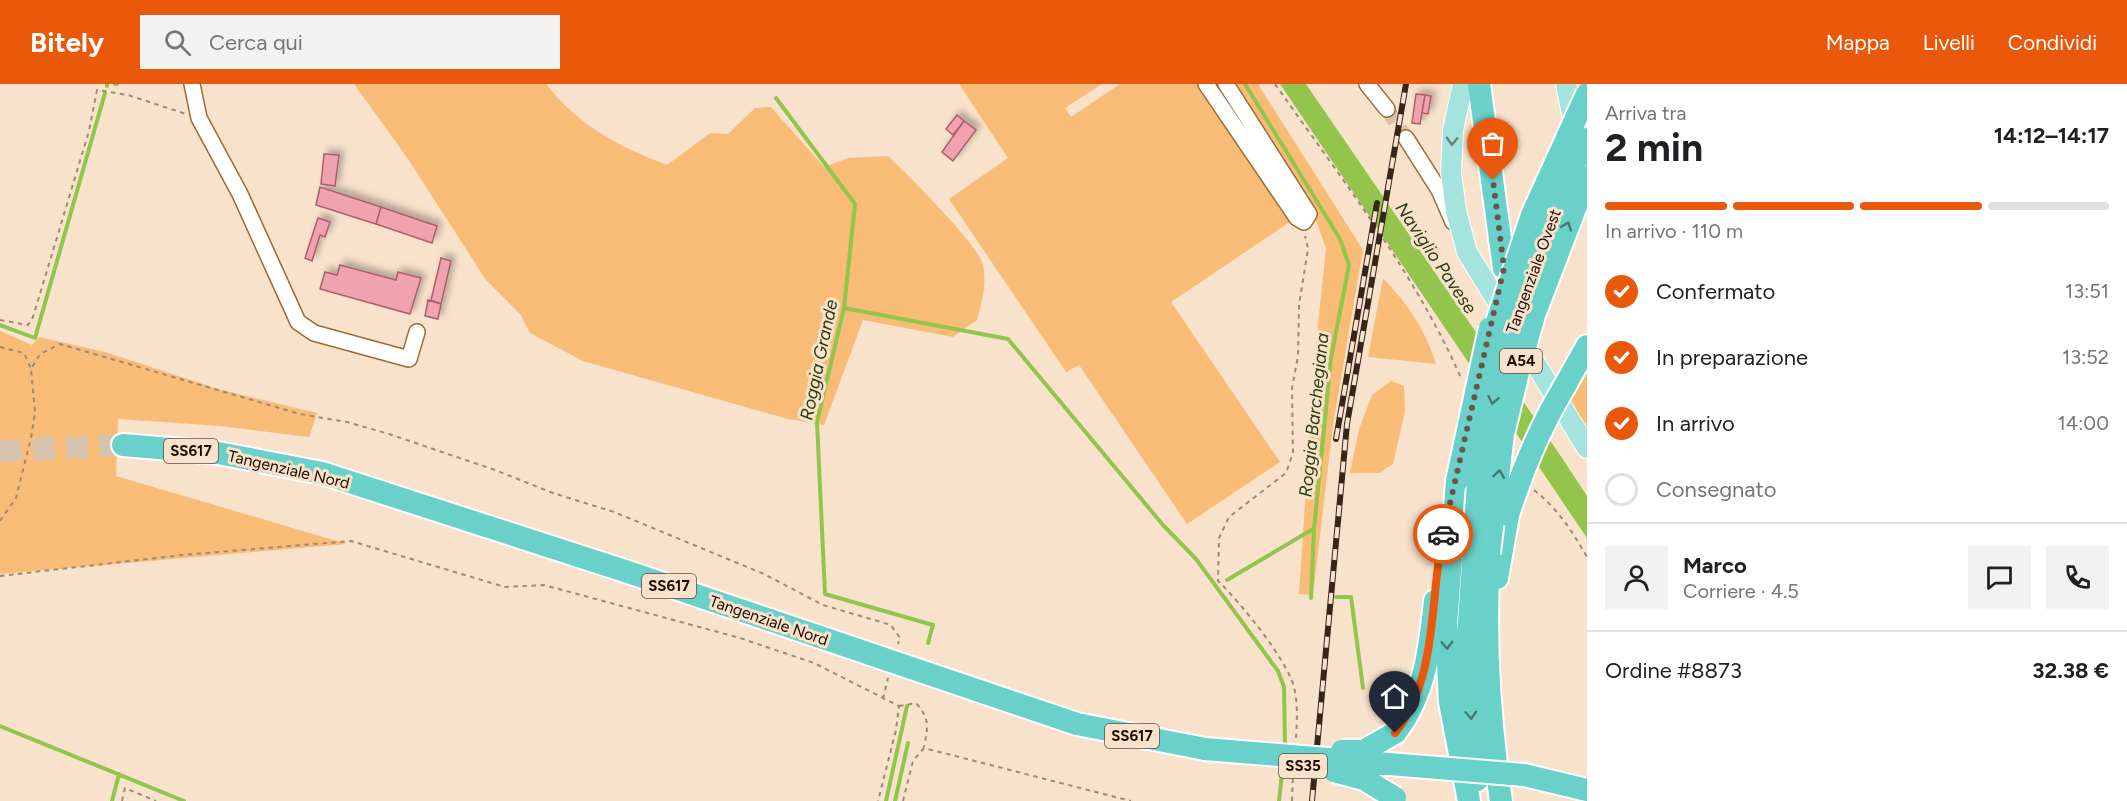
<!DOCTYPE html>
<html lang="it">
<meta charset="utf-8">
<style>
body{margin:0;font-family:Figtree,sans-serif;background:#f2f2f2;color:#202124;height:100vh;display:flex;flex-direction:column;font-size:22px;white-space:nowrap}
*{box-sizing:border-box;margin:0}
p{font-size:20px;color:#757577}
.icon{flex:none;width:33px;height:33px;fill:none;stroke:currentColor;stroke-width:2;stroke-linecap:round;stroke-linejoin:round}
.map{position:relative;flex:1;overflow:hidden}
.details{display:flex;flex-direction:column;background:#fff;width:540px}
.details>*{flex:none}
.pin{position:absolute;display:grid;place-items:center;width:51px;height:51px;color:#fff;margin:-62px -26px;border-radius:50% 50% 50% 0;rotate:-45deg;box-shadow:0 0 6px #0007}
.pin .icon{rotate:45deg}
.courier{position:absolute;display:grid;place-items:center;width:60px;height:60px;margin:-30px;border:4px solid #ea580c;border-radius:50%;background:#fff;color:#222;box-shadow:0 2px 8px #0007}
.headline em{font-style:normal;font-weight:700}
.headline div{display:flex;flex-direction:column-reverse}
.headline{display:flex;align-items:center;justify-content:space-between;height:102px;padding:0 18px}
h1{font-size:39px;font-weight:700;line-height:45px}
.bar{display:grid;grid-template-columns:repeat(4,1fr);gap:9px 6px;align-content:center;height:72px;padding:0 18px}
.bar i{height:8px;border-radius:4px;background:#e0e0e0}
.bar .selected{background:#ea580c}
.bar p{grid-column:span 4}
.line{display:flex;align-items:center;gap:15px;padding:0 18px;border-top:2px solid #e0e0e0}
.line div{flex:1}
.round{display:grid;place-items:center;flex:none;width:63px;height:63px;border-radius:0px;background:#f2f2f2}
ol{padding:0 18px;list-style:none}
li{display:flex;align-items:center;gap:18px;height:66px}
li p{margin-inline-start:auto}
li .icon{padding:6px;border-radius:50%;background:#ea580c;color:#fff;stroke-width:4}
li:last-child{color:#757577}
li i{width:33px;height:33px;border:3px solid #e0e0e0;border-radius:50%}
header{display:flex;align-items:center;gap:36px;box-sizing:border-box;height:84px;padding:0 30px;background:#ea580c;color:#fff}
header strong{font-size:28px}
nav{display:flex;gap:33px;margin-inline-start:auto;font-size:21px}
.search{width:420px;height:54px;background:#f2f2f2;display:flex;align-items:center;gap:15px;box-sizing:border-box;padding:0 21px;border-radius:0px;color:#757577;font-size:22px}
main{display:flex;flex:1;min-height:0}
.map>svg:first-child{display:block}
.green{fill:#f9bc76}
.water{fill:#93c54d}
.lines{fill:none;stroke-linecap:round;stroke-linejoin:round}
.stream{stroke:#93c54d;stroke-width:4}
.building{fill:#f1a2af;stroke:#a95f6d;stroke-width:1.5;filter:url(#shadow)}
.minor-tunnel{stroke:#d7c2ad;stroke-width:15;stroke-dasharray:15 8;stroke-linecap:butt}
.highway-tunnel{stroke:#d7c2ad;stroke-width:22;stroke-dasharray:22 11;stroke-linecap:butt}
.minor-casing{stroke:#9c6b30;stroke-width:18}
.major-casing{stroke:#fff;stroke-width:22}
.highway-casing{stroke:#fff;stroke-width:26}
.path{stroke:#9e8977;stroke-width:2;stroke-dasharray:4.5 4.5;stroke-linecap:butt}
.minor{stroke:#fff;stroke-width:15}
.major{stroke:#a5e3df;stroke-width:20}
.highway{stroke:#69d1c9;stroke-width:22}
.rail-casing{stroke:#382519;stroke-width:6}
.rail{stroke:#f8e2cb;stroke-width:4;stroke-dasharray:11;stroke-linecap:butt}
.highway-bridge-casing{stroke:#fff;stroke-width:26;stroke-linecap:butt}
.highway-bridge{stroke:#69d1c9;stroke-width:22}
.oneway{stroke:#68827b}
.oneway2{stroke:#47786f}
.done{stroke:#6a5647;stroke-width:6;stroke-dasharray:0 10.8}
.route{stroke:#ea580c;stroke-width:8}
.labels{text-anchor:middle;stroke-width:6;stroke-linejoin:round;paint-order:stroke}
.shield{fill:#f8e2cb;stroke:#5f4c3d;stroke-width:1.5}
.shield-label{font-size:15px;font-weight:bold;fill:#1e0b00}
.street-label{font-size:16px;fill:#1e0b00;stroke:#f8e2cb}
.water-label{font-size:18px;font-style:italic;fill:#293c0c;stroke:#f8e2cb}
</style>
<header>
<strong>Bitely</strong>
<div class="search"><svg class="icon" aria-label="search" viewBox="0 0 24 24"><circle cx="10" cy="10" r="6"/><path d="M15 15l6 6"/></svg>Cerca qui</div>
<nav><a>Mappa</a><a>Livelli</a><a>Condividi</a></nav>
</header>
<main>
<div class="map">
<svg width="1587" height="717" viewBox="0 0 1587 717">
<defs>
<filter id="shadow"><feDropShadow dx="4.5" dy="-4.5" stdDeviation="3" flood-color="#0004"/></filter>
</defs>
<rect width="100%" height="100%" fill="#f8e2cb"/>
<path class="green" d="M354,0h192c32,41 73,63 121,81l43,-32 18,1 27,-26 16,-1 53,60 24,-9 40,-2c17,16 92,90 95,109 4,19 -1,37 -6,55l-24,17 -90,-17 -39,105 -36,-6 -205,-58 -53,-28 -10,-19 -34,-34 -78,-121z
M959,0h143l-37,24 6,9 49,-33h80l93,136 -122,82 109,160 -93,62 -108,-159 -13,7 -117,-173 59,-41z
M1237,0h21l105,166 -30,175 -20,170 -14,-1 16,-241 11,-105 -19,-51z
M1383,194c26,28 41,49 53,86l-68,-7z
M0,247l32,14 7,-8 66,15 113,37 99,24 -8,24 -88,-11 -103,-7 -2,57 231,68 -347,30z
M1587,279v67l-23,-30z
M1391,297l13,5 1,25 -12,53 -14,9h-29l9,-44 13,-34z"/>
<path class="water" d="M1280,0h26l256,374 25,38v42z"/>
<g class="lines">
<path class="stream" d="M115,0h2
M1245,0l95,155 9,26 -18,93 -17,171 -3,69
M107,2v-2
M776,14l79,106 -11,104 -27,114 8,172 108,31 -5,18
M844,224l164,31 155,186 33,34 82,112 6,16 1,60
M0,241l35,13 70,-245
M1227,496l86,-51
M1336,513h15l12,91
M0,642l184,75
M112,717l7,-27
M886,717l21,-95
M895,717l13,-58
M1279,717l4,-38"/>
</g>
<path class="building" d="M1416,10l9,1 -5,29 -8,-1z
M1425,11l6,1 -3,18 -6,-1z
M957,31l7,6 -11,14 -7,-6z
M964,37l12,9 -23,31 -11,-9z
M324,70l15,1 -4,31 -14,-2z
M320,103l61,20 -5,17 -60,-19z
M381,123l56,19 -5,17 -56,-19z
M318,134l12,4 -5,15 -5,-2 -8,26 -7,-3z
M441,174l10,3 -10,43 -10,-4z
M340,181l56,15 2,-8 23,6 -11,36 -90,-25 5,-17 12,3z
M428,216l13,4 -3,15 -13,-3z"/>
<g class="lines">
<path class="minor-tunnel" d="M1387,25l19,29"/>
<path class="highway-tunnel" d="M0,367l123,-6"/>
<defs>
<path id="minor" d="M192,0l7,34 41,76 58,128 16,11 95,26 8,-27
M1206,0l91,134 7,4 5,-8 -83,-130
M1367,0l20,25
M1406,54l33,52 14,32"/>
<path id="major" d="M1463,0l-10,46 -2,42 5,39 11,41 120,196
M1566,0l9,45"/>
<path id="highway" d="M1479,0l25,184
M1567,298l20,-36
M123,361l95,8 104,20 303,98 452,153 128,25
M1457,397l-11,143 4,78 19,99
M1474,467l-7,98 10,131
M1489,474c-5,81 0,162 12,243
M1497,494l11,-63
M1395,649c30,-38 35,-85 40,-132
M1524,691l63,15"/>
</defs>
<use href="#minor" class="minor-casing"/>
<use href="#major" class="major-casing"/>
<use href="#highway" class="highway-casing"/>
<path class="path" d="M1275,0c66,94 140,189 186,294
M0,236l28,5 5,-8 56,-186 8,-41 31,5 58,19
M0,263l24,6 7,16
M1534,406c24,19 38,41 53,67
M0,437l16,-23 15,-60 4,-26 -4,-43 9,-15 20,-10 240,70 47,8 42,12 106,36 58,23 61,19 150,62 59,31 68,20 9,13 -2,6
M0,492l182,-21 169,-14 154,46 39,-2 196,53 74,25 85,43 -3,24 -18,71
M883,615l5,-21
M899,622l17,-3c14,15 12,25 8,44
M1296,654c1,-17 2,-34 -2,-51 -8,-29 -54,-85 -76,-106l1,-43 10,-21 57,-44 7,-20 -1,-65 6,-32 1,-51 9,-56 -3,-13
M122,717l3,-13 31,13
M903,717l10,-40 11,-13 207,53
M1292,717l1,-27"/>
<use href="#minor" class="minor"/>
<use href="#major" class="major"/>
<use href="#highway" class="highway"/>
<defs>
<path id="rail" d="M1336,355l41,-236
M1312,717l35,-377 59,-340"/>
</defs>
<use href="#rail" class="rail-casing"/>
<use href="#rail" class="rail"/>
<defs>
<path id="highway-bridge" d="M1487,259l9,-18 36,-110 55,-121
M1457,397l33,-153
M1508,431c15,-48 33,-90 59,-133
M1474,467c2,-30 2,-61 7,-91 18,-111 56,-221 106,-321
M1489,469l14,-119 15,-62 16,-57 53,-138
M1205,665l319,26
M1342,667h21l32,-18
M1334,687l30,8 31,19"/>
</defs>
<use href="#highway-bridge" class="highway-bridge-casing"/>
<use href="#highway-bridge" class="highway-bridge"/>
</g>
<defs><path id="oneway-chevron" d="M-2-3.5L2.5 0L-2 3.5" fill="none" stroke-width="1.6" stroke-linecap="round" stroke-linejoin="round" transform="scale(1.5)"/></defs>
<use class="oneway" href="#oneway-chevron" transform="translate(1452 57) rotate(92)"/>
<g class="oneway2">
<use href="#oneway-chevron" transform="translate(1567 142) rotate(-70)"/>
<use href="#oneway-chevron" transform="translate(1493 316) rotate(101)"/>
<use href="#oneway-chevron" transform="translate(1499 390) rotate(-83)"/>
<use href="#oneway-chevron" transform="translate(1447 561) rotate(88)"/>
<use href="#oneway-chevron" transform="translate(1471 631) rotate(87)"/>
</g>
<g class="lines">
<path class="done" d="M1443,450l61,-266 -11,-88"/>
<path class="route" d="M1395,649c44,-58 34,-132 48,-199"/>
</g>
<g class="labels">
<g class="shield">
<rect x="1500" y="265" width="42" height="24" rx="4.5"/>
<rect x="164" y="355" width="54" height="24" rx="4.5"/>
<rect x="642" y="490" width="54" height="24" rx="4.5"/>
<rect x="1105" y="640" width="54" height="24" rx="4.5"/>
<rect x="1279" y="670" width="48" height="24" rx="4.5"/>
</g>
<g class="shield-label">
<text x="1521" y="282">A54</text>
<text x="191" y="372">SS617</text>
<text x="669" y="507">SS617</text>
<text x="1132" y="657">SS617</text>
<text x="1303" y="687">SS35</text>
</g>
<g class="street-label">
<text transform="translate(1533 187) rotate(-70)" y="6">Tangenziale Ovest</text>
<text transform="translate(289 385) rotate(13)" y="6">Tangenziale Nord</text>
<text transform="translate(769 536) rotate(19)" y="6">Tangenziale Nord</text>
</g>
<g class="water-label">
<text transform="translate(1436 174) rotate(56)" y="6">Naviglio Pavese</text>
<text transform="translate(819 276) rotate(-78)" y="6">Roggia Grande</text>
<text transform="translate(1314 331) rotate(-84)" y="6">Roggia Barchegiana</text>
</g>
</g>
</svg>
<div class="pin" style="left:1493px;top:96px;background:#ea580c"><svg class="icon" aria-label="bag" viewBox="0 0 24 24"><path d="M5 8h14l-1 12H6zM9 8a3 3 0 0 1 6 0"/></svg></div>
<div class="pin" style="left:1395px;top:649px;background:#1f2937"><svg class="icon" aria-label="home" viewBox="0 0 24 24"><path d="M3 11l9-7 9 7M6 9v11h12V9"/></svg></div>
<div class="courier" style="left:1443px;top:450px"><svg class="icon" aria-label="car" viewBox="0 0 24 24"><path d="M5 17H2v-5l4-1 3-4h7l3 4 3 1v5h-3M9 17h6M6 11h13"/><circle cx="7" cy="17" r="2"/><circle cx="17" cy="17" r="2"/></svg></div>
</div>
<section class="details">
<div class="headline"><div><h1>2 min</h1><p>Arriva tra</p></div><em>14:12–14:17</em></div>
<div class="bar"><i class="selected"></i><i class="selected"></i><i class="selected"></i><i></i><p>In arrivo · 110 m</p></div>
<ol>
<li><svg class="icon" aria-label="check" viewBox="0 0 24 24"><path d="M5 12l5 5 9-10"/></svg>Confermato<p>13:51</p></li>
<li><svg class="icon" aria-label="check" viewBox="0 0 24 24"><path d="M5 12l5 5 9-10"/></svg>In preparazione<p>13:52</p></li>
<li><svg class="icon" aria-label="check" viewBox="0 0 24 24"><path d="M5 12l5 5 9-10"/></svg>In arrivo<p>14:00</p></li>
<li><i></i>Consegnato</li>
</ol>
<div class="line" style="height:108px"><a class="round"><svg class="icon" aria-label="person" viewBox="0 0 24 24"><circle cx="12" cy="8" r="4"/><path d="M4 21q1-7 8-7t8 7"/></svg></a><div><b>Marco</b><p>Corriere · 4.5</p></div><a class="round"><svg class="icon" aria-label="chat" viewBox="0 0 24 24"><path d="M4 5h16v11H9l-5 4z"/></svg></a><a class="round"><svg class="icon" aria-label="phone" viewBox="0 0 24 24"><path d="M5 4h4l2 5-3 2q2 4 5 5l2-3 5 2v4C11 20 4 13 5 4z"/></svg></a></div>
<div class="line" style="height:78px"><div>Ordine #8873</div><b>32.38 €</b></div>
</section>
</main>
